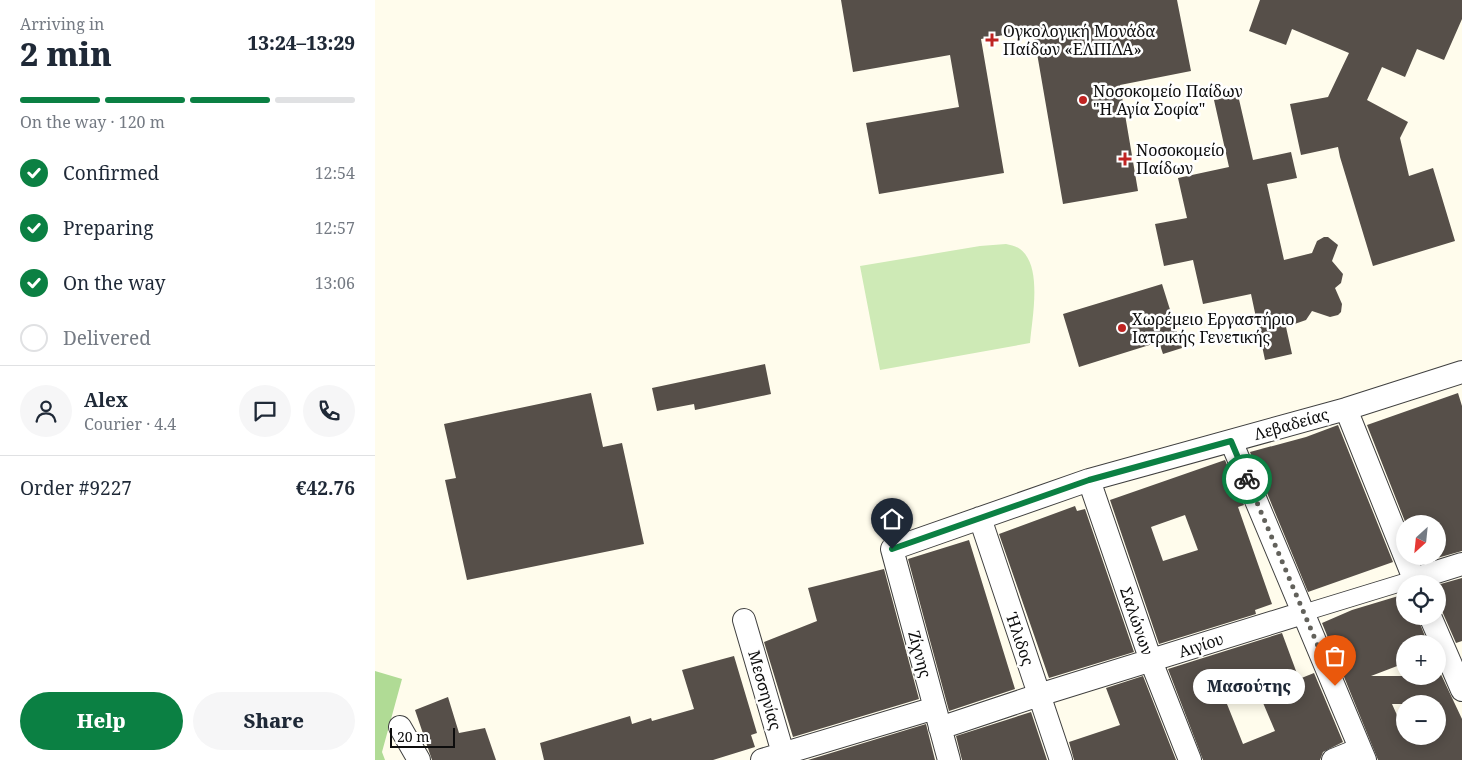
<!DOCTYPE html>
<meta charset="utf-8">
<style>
body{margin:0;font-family:"Noto Serif",serif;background:#f6f6f7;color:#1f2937;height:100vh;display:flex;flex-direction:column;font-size:19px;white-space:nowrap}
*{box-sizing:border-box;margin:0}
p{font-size:16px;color:#747a83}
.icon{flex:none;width:28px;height:28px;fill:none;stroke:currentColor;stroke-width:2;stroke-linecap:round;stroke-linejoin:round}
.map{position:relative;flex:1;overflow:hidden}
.details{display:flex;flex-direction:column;background:#fff;width:375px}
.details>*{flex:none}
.needle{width:32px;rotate:207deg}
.buttons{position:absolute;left:1021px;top:515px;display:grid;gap:10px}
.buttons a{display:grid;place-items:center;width:50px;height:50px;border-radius:50%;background:#fff;box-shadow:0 2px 12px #0003;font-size:25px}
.scale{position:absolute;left:15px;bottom:12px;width:65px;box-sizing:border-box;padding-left:5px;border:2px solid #0d0d0d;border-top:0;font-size:14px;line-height:18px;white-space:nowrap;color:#0d0d0d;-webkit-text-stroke:4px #fff;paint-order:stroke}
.pin{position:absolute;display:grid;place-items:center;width:42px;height:42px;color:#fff;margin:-51px -21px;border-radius:50% 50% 50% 0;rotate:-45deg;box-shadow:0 0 5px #0007}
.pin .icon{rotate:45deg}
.courier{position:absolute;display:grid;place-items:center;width:50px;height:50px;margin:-25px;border:4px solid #0b8043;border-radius:50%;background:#fff;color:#222;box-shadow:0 1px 6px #0007}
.bubble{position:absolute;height:35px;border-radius:18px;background:#fff;box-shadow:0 2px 12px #0003;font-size:16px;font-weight:800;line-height:35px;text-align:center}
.head em{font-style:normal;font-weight:800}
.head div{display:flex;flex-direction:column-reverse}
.head{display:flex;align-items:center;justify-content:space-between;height:85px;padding:0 20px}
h1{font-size:32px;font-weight:800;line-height:38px}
.bar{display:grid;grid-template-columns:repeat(4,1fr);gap:8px 5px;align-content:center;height:60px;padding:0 20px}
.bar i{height:6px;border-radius:4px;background:#e0e1e3}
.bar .on{background:#0b8043}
.bar p{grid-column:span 4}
.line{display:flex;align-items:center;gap:12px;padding:0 20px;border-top:1px solid #e0e1e3}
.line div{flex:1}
.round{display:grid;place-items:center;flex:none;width:52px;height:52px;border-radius:26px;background:#f6f6f7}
ol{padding:0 20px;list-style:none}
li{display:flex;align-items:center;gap:15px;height:55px}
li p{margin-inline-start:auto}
li .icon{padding:5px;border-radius:50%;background:#0b8043;color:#fff;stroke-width:4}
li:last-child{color:#747a83}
li i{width:28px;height:28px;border:2px solid #e0e1e3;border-radius:50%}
.button{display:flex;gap:10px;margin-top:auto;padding:10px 20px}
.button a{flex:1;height:58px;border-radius:30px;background:#0b8043;color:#fff;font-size:20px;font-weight:800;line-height:58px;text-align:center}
.button a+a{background:#f6f6f7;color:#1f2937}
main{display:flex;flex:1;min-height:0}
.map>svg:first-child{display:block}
.green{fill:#ceeab6}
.forest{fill:#b0db95}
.building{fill:#564f49;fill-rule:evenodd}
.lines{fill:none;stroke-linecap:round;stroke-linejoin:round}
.pedestrian-casing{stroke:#404040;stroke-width:18}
.minor-casing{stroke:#404040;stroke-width:24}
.pedestrian{stroke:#fff;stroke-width:16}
.minor{stroke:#fff;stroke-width:22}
.done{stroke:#62615b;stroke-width:5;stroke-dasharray:0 9}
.route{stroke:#0b8043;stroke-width:6}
.poi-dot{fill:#bf2422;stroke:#fff;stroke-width:2}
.labels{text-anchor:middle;stroke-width:5;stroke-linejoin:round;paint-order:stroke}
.poi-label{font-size:16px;fill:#0d0d0d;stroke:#fff;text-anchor:start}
.street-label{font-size:16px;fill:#0d0d0d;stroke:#fff}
</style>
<main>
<section class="details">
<div class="head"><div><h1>2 min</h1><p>Arriving in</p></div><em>13:24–13:29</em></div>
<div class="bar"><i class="on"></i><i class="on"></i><i class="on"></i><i></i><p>On the way · 120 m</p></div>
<ol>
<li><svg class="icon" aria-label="check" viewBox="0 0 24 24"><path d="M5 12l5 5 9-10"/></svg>Confirmed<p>12:54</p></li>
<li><svg class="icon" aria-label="check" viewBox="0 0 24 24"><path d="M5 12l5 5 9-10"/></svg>Preparing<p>12:57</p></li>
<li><svg class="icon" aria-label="check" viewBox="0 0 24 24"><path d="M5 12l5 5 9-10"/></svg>On the way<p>13:06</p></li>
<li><i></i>Delivered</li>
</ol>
<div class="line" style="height:90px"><a class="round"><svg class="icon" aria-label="person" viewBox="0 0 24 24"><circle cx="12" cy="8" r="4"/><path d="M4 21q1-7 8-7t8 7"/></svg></a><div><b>Alex</b><p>Courier · 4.4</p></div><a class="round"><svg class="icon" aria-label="chat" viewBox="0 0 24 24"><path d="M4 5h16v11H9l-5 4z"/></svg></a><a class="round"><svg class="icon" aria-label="phone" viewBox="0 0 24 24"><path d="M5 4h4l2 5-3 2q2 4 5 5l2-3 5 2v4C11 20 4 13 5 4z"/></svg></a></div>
<div class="line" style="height:65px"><div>Order #9227</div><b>€42.76</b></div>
<div class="button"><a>Help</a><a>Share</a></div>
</section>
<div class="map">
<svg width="1087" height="760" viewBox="0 0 1087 760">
<rect width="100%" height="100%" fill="#fffcec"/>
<path class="green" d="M631,244c5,1 10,2 14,5 23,17 12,69 10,94l-150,27 -20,-104 120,-20z"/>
<path class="forest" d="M0,671l27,8 -20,73 3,8h-10z"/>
<path class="building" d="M466,0h336l14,71 -71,14 18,106 -75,13 -30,-174 -52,9 23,134 -125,21 -13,-71 93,-16 -9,-52 -97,17z
M885,0h202v19l-18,41 -27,-11 -12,28 -23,-10 -15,33 41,22 -8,16 9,38 24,-8 22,73 -82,25 -33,-109 -2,-10 -37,8 -11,-51 38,-7 21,-44 -57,-24 -6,16 -37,-14z
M863,95l15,65 38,-8 6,26 -30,6 17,76 28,-7 5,-12 7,-4h4l10,8 -6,16 11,13 -2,9 -6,5 7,16 -1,8 -3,3 -8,2 -18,-6 -6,9 -20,7 6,27 -27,6 -14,-66 -48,10 -10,-44 -29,6 -9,-42 32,-6 -9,-40 51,-11 -15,-67z
M787,284l20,64 -19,6 -4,-12 -80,25 -16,-53z
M390,364l6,30 -76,16 -1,-6 -37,7 -5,-23z
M216,393l12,54 19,-4 22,101 -177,36 -22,-100 11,-2 -12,-54z
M1083,393l4,13v145l-25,7v-34h-31l-39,-99z
M963,425l55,137 -85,30 -58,-140 56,-15z
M850,460l19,45 -6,2 34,97 -17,6 1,4 -97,30 -49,-144zM810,515l13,35 -35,11 -12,-34z
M700,506l2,5 8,-2 49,143 -85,26 -50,-144z
M594,540l46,149 -66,22 -41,-152z
M509,569l35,130 -126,38 -29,-95 53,-21 -9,-33z
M1087,578v63l-6,2 -14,-32 -5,-6v-20z
M1030,594v22h12l11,28h-23v19l-34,13h66v-10l25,53v41h-84l-56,-137 30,-13zM1017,704h45v32h-32v-3z
M907,633l17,46 15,-6 29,69 -20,10 -3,8h-117l-35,-91zM880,684l20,47 -32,13 -20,-50z
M359,656l23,77 -6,2 4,12 -42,13h-169l-4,-17 90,-27 2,8 19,-6 1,3 42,-12 -12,-39z
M768,676l33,84h-102l-5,-18 51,-17 -14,-37z
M73,697l11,36 26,-5 11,32h-64l-17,-50z
M656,712l16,48h-85l-6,-24z
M551,724l9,36h-127z"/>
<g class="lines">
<defs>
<path id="pedestrian" d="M928,613l111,-34"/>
<path id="minor" d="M971,409l70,175
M856,441l134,319
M714,480l62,181 39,99
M605,518l81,242
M1039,579l48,-15
M1055,616l32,74
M369,620l41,140
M25,727l19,33
M565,728l99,-33 264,-82
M387,760l173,-52
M574,760l-57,-211 197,-69 257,-71 116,-37
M958,760l27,-11"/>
</defs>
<use href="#pedestrian" class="pedestrian-casing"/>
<use href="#minor" class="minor-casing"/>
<use href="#pedestrian" class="pedestrian"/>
<use href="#minor" class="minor"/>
</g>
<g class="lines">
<path class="done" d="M872,479l88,207"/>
<path class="route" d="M517,549l197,-69 142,-39 16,38"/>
</g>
<g class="poi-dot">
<path d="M614.5 32.5h5v5h5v5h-5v5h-5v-5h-5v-5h5z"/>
<circle cx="708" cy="100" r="5"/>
<path d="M747.5 151.5h5v5h5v5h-5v5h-5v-5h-5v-5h5z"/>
<circle cx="747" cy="328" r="5"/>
</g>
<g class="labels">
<g class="poi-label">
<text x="628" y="37">Ογκολογική Μονάδα<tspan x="628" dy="18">Παίδων «ΕΛΠΙΔΑ»</tspan></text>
<text x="718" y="97">Νοσοκομείο Παίδων<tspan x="718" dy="18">"Η Αγία Σοφία"</tspan></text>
<text x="761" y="156">Νοσοκομείο<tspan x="761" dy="18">Παίδων</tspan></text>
<text x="757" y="325">Χωρέμειο Εργαστήριο<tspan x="757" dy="18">Ιατρικής Γενετικής</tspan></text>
</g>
<g class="street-label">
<text transform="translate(916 424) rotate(-16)" y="6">Λεβαδείας</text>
<text transform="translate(762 621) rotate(71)" y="6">Σαλώνων</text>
<text transform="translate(645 639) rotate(71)" y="6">Ήλιδος</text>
<text transform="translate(826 645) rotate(-18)" y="6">Αιγίου</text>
<text transform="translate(545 654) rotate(75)" y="6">Ζίχνης</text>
<text transform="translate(390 690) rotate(74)" y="6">Μεσσηνίας</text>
</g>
</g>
</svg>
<div class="buttons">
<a><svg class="needle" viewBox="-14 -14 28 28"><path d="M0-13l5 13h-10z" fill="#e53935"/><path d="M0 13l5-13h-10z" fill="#747a83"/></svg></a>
<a><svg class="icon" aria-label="locate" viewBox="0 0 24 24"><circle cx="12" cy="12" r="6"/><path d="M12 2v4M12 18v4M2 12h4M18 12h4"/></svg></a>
<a>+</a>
<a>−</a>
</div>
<div class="scale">20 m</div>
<div class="pin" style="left:960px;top:686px;background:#ea580c"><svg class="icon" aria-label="bag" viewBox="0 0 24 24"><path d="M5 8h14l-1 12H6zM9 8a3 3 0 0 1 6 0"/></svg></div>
<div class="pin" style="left:517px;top:549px;background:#1f2937"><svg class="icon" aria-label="home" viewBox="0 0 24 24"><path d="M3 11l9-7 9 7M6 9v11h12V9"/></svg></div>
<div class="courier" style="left:872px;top:479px"><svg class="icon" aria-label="bike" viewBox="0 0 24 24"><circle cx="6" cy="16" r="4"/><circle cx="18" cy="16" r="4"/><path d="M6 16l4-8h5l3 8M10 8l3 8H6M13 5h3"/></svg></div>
<div class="bubble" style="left:818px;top:669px;width:112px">Μασούτης</div>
</div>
</main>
